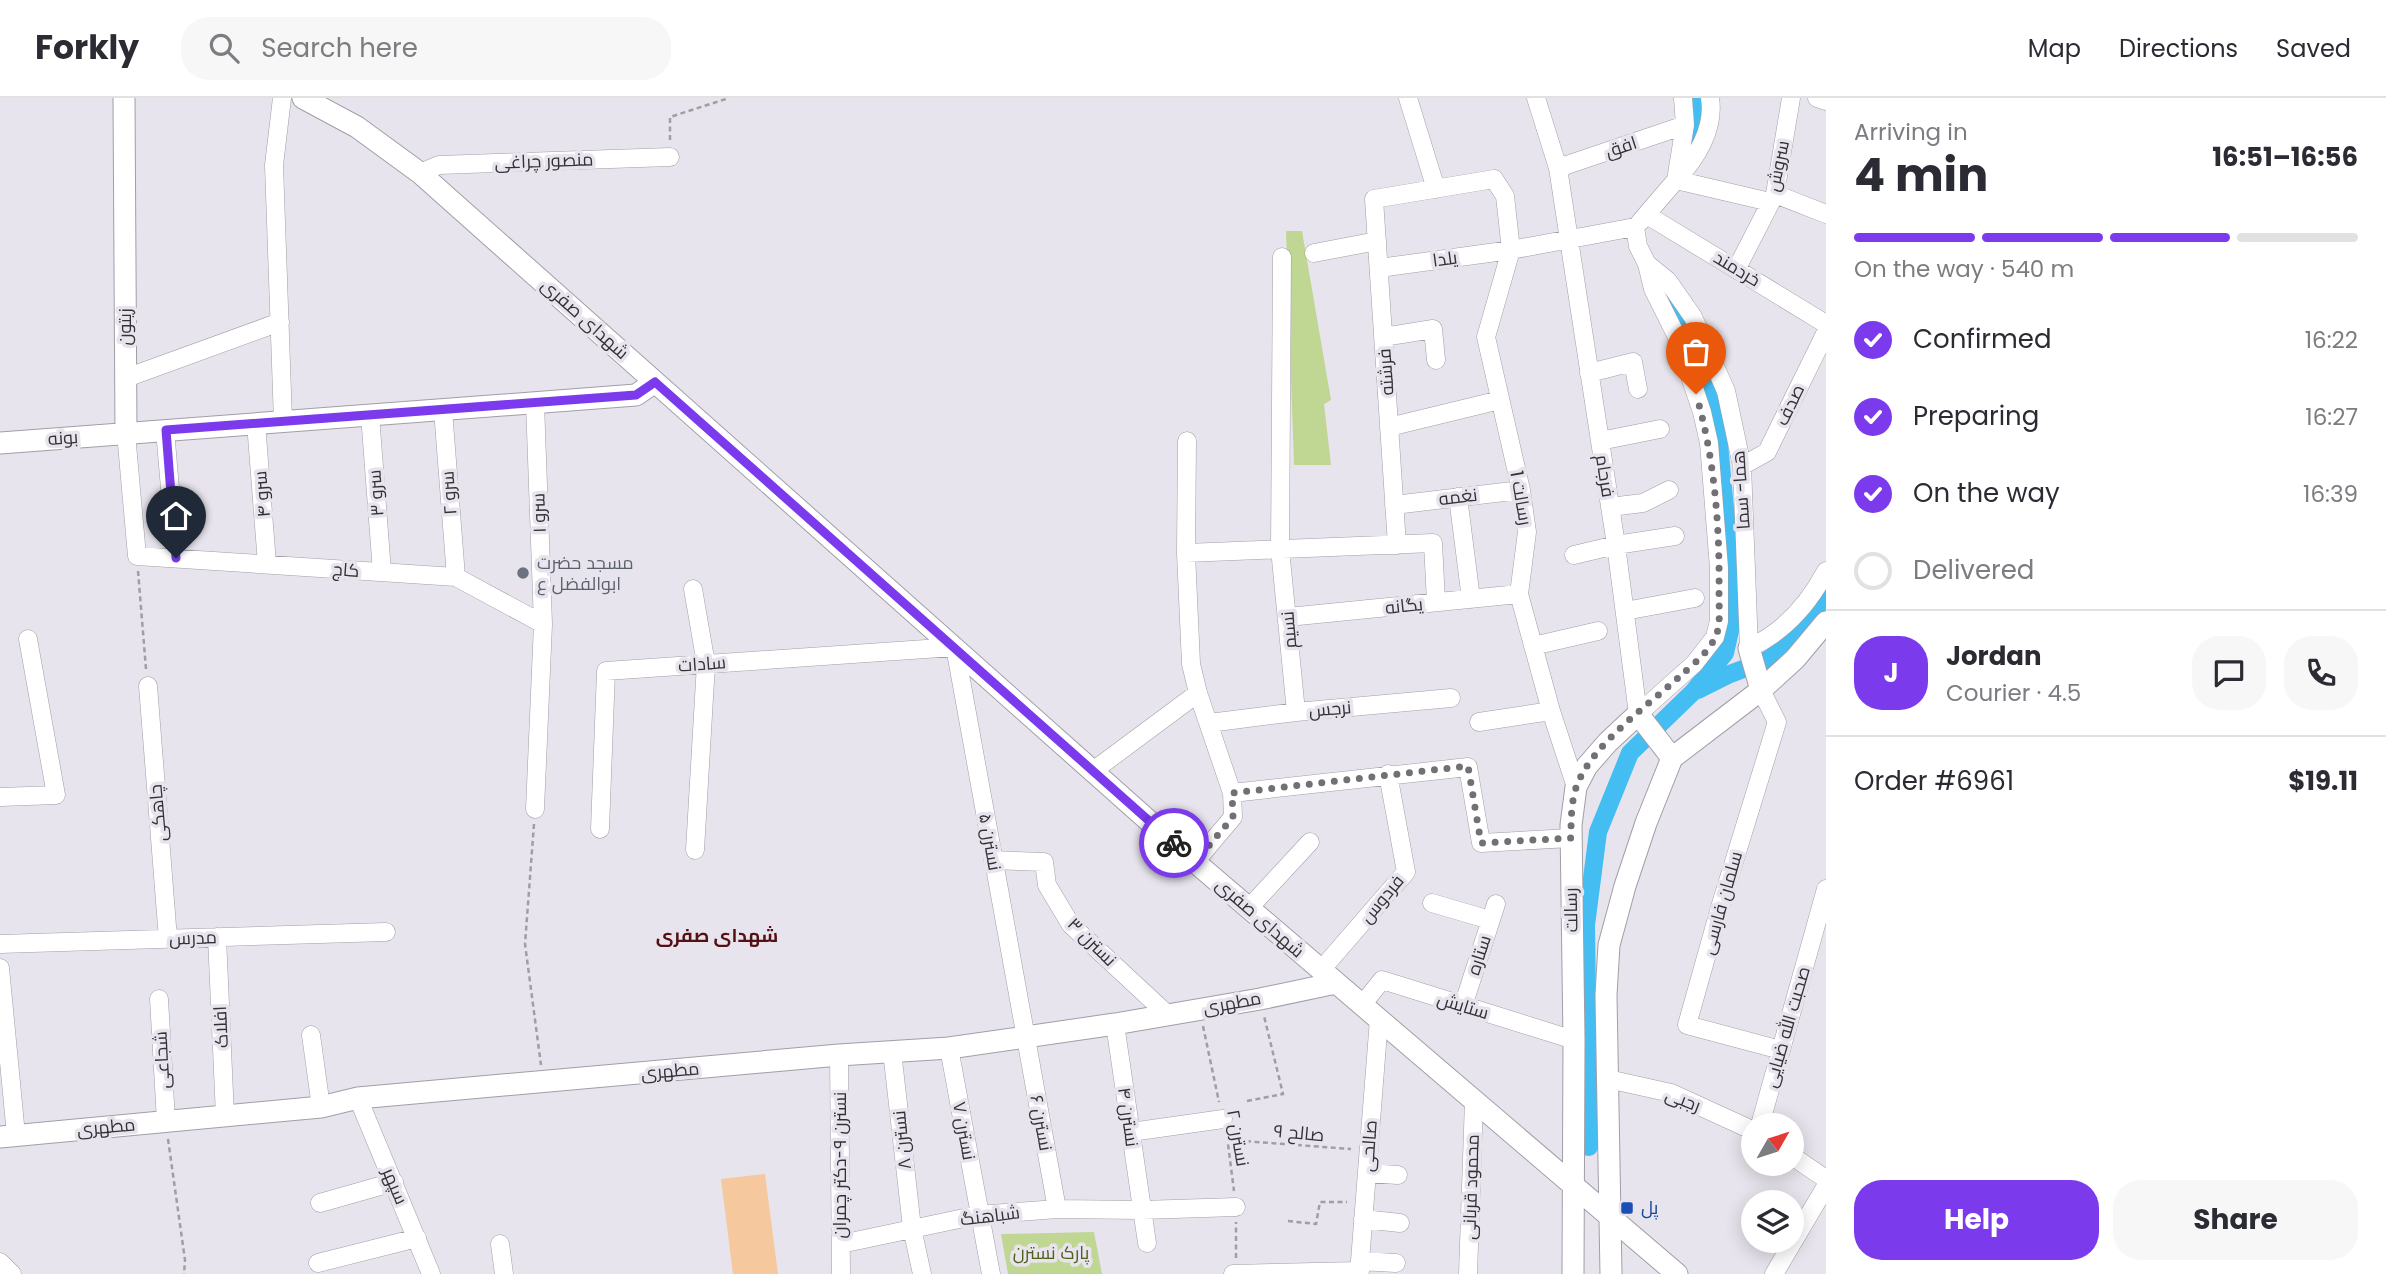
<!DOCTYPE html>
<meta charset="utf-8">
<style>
body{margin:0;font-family:Poppins,Cairo,sans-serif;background:#f7f7f7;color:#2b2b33;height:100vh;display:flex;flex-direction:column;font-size:26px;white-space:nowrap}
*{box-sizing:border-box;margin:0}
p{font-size:23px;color:#7c7c81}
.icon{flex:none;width:38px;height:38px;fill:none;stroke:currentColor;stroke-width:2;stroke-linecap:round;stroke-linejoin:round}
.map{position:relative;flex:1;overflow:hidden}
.side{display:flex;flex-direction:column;background:#fff;width:560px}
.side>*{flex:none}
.needle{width:46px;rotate:51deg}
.tools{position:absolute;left:1741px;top:1015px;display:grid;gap:14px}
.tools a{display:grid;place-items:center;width:63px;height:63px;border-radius:50%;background:#fff;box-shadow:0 4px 18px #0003;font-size:35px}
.pin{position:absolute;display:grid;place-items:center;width:60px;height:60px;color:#fff;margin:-72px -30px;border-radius:50% 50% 50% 0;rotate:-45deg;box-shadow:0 0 7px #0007}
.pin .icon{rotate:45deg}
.courier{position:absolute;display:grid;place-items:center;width:70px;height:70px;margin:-35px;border:5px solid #7c3aed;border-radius:50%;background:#fff;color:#222;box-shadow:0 2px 9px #0007}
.summary em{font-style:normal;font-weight:700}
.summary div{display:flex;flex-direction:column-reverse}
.summary{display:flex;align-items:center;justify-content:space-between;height:119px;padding:0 28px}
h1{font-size:46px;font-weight:700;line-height:52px}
.bar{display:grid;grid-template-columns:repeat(4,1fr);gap:10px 7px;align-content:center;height:84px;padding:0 28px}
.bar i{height:9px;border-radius:5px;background:#e1e1e2}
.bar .selected{background:#7c3aed}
.bar p{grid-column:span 4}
.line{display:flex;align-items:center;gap:18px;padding:0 28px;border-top:2px solid #e1e1e2}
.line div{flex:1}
.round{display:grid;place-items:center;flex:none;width:74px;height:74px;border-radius:28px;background:#f7f7f7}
ol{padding:0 28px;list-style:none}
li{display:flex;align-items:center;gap:21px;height:77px}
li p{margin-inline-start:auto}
li .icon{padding:7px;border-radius:50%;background:#7c3aed;color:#fff;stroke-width:4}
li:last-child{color:#7c7c81}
li i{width:38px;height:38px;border:4px solid #e1e1e2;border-radius:50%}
.button{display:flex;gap:14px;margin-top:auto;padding:14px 28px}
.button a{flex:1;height:80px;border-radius:28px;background:#7c3aed;color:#fff;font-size:28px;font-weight:700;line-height:80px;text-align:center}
.button a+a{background:#f7f7f7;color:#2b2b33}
header{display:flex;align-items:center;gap:42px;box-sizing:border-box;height:98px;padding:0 35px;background:#fff;border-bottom:2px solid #e1e1e2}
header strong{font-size:33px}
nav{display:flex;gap:38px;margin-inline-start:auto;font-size:24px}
.search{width:490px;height:63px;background:#f7f7f7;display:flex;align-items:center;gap:18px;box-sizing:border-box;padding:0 24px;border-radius:28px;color:#7c7c81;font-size:26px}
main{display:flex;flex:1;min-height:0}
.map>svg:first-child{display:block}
.green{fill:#c0d693}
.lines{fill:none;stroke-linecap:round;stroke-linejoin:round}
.canal{stroke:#44bdf2;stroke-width:18}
.building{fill:#f6c89d}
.minor-casing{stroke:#a19ea6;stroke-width:19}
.tertiary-casing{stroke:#a19ea6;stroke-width:23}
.path{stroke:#a09da4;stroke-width:2.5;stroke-dasharray:5 3.5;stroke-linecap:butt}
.minor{stroke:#fff;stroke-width:18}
.tertiary{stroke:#fff;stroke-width:21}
.done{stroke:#727075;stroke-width:7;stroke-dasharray:0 12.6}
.route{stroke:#7c3aed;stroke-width:9}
.worship-dot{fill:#6b7280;stroke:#e8e4ed;stroke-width:2.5}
.transit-dot{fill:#1a4fb4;stroke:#e8e4ed;stroke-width:2.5}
.labels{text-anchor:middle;stroke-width:7;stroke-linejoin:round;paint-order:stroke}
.street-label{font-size:18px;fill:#333135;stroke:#e8e4ed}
.worship-label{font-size:18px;fill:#5b616d;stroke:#e8e4ed;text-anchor:start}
.transit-label{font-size:18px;fill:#164399;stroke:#e8e4ed;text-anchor:start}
.park-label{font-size:18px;fill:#4e601b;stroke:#e8e4ed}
.neighbourhood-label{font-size:19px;font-weight:bold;fill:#551013;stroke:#e8e4ed}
</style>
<header>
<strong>Forkly</strong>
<div class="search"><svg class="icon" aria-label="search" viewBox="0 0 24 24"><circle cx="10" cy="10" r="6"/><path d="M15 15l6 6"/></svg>Search here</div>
<nav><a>Map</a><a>Directions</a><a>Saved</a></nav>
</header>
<main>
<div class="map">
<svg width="1826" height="1176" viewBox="0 0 1826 1176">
<rect width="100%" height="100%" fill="#e8e4ed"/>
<path class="green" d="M1286,133h16l29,169 -7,4 7,61h-37z
M1094,1134l8,42h-94l-7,-40z"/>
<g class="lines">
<path class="canal" d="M1686,63l17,-47 -3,-16
M1698,592l32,-16 37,-14 21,-14 38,-52
M1589,1049l-3,-222 12,-93 32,-79 63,-61 32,-39 5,-22 1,-58 -14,-151 -32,-95 -22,-40"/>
</g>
<path class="building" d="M765,1076l13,100h-45l-12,-95z"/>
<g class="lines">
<defs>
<path id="minor" d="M282,0l-8,67 9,256
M1408,0l28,91
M1536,0l22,70 58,377 22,169
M1817,0l9,3
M1558,70l127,-43
M420,75l19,-8 231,-8
M1676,82l94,22
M1676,82c20,-21 39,-51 34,-82
M1775,96l51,20
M1647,117l179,109
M1640,124l36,-42 9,-55 -2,-27
M1635,129l3,19 9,18 6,25 23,46 26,77 7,31 10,125v53l-4,16 -21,27 -56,50
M1314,155l63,-12
M1282,159l-2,292 16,163
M1647,166l21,17 25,36 33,74 16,75 7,182c35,-16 59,-43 77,-77
M1379,170l132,-18 124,-23
M1737,170l38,-74 16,-96
M1383,239l50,-8 3,31
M1589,275l44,-11 5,27
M126,280l154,-56
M443,312l13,167
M370,317l12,157
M256,325l11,141
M1389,329l111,-27
M165,332l11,128
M126,335l11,123 319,21 87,47
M1187,343l-1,112 5,111 7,29 34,100 1,24 -38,45
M1600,343l60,-12
M1742,368l25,-14 59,-120
M1458,399l13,102
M1394,407l127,-15
M1610,409l33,-4 26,-13
M1397,447l-23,-346 120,-20 11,17 6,54 -25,87 35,153 6,42 -8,62 32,117 25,76
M1186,455l247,-10 3,59
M1574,457l42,-10 59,-9
M693,491l13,75 -11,186
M1625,513l70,-13
M1288,519l231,-23
M1533,548l65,-15
M148,588l20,253
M1761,592l16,32 -56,182 -34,121 94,25
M1479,624l72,-11
M1209,625l87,-11 155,-14
M1093,673l105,-78
M1232,695l236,-26 13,76 90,-5
M0,699l56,-2 -28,-156
M535,711l8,-185 -8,-221
M600,731l6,-158 349,-24 102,562
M993,762l51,2 3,23 24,40 97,90
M1432,805l58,17
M1249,810l61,-66
M217,839l8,179
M0,846l386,-12
M0,870l16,167
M1321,872l85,-98 -18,-98
M159,901l7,122
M1362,907l20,-25 192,60
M1463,908l33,-102
M1115,926l32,219
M311,937l10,72
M949,950l42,226
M892,953l20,177 10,46
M839,957l2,219
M1608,981l63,14 83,38
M358,1000l73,176
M1760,1027l66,-236
M1131,1034l92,-13
M1792,1058l34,23
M1367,1075l31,2
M320,1105l74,-21
M1363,1121l37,4
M500,1146l4,30
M841,1146l137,-29 79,-6 85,1 94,-3
M1360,1163l36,2
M0,1164l12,12
M318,1165l99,-25
M1233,1176l127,-3
M1359,1176l20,-255
M1468,1176l6,-173
M1774,1176l52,-88"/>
<path id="tertiary" d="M124,0l2,335
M303,0l54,29 63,46 775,689 482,412
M0,345l636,-48 19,-13
M1749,550l12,42
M0,1039l321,-30 37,-9 481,-43 110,-7 166,-24 145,-25 76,-16
M1573,1176l1,-234 -3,-215 5,-38 11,-21 21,-24 30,-28 34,44
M1611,1176l-5,-279 3,-50 16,-59 21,-63 26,-65 89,-68 34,-31 31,-37"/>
</defs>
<use href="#minor" class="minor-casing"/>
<use href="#tertiary" class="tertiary-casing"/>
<path class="path" d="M670,42v-23l59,-19
M138,473l8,98
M534,726l-9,120 16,121
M1203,928l16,76
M1247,1003l36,-7 -19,-78
M1227,1038l7,55
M168,1041l17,121 -1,14
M1229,1042l122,9
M1288,1123l28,3 4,-22h27
M1236,1160v-36"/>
<use href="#minor" class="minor"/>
<use href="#tertiary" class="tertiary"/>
</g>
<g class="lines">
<path class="done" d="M1174,745l21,19 38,-45 -1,-24 236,-27 13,77 90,-5c0,-16 0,-38 6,-53 16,-41 69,-78 102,-108 12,-11 28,-23 36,-39 6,-12 4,-29 4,-42 1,-67 -4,-137 -23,-202"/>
<path class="route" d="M176,460l-10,-128 470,-35 19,-13 519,461"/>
</g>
<circle class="worship-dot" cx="523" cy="475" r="7"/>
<rect class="transit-dot" x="1620" y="1103" width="14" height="14" rx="3.5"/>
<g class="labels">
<g class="street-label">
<text transform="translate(1621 49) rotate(-18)" y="6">افق</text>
<text transform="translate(544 63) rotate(-2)" y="6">منصور چراغی</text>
<text transform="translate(1778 68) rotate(-78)" y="6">سروش</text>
<text transform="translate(1445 161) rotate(-8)" y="6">یلدا</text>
<text transform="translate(1737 171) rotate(31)" y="6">خردمند</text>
<text transform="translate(585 221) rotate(42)" y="6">شهدای صفری</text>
<text transform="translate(125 229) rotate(-90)" y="6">زیتون</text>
<text transform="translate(1386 274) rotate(-94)" y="6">فرشته</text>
<text transform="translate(1790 307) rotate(-64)" y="6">صدف</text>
<text transform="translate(63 340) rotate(-4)" y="6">بونه</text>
<text transform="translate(1605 378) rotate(81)" y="6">فرجام</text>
<text transform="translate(1741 392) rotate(-94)" y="6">هما- سما</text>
<text transform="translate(376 395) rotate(-94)" y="6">سرو ۳</text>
<text transform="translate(449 395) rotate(-94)" y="6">سرو ۲</text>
<text transform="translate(262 396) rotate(-95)" y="6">سرو ۴</text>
<text transform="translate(1458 399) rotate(-7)" y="6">نغمه</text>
<text transform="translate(1521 400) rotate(80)" y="6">رسالت 1</text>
<text transform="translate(539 415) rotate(-92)" y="6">سرو ۱</text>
<text transform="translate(346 472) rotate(4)" y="6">کاج</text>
<text transform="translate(1404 508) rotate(-6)" y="6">یگانه</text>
<text transform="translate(1289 532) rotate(-95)" y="6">نسیم</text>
<text transform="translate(702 566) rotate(-4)" y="6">سادات</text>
<text transform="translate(1330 611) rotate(-5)" y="6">نرجس</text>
<text transform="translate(158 715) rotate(-95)" y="6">چاهکی</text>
<text transform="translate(990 744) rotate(80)" y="6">نسترن ۵</text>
<text transform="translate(1382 801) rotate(-50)" y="6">فردوس</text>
<text transform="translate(1722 805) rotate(-74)" y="6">سلمان فارسی</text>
<text transform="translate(1571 812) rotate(-91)" y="6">رسالت</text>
<text transform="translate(1260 820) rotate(41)" y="6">شهدای صفری</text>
<text transform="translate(193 840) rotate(-2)" y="6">مدرس</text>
<text transform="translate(1092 844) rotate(45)" y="6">نسترن ۳</text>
<text transform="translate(1479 857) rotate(-72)" y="6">ستاره</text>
<text transform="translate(1232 905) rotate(-10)" y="6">مطهری</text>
<text transform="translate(1463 908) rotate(17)" y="6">ستایش</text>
<text transform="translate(221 929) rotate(-93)" y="6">افلاک</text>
<text transform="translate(1787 929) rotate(-74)" y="6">صحبت الله ضیایی</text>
<text transform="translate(162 962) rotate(-93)" y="6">شجاعی</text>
<text transform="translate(670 973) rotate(-5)" y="6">مطهری</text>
<text transform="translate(1683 1002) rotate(21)" y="6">رجبی</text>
<text transform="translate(1128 1019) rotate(82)" y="6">نسترن ۴</text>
<text transform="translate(1041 1025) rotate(80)" y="6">نسترن ۶</text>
<text transform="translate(106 1029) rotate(-5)" y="6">مطهری</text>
<text transform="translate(964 1033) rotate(80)" y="6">نسترن ۷</text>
<text transform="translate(1299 1035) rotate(5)" y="6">صالح ۹</text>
<text transform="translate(1238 1040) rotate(80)" y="6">نسترن ۲</text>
<text transform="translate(902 1042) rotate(-96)" y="6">نسترن ۸</text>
<text transform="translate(1369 1048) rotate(-86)" y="6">صالحی</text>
<text transform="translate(840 1067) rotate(-90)" y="6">نسترن ۹-دکتر چمران</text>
<text transform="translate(395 1088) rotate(67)" y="6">سپهر</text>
<text transform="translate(1471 1089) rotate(-88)" y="6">محمود قربانی</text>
<text transform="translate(990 1118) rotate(-7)" y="6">شباهنگ</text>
</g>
<g class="worship-label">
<text x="537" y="471">مسجد حضرت<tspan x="537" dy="21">ابوالفضل ع</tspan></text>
</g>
<g class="transit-label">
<text x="1641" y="1116">پل</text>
</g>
<g class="park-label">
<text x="1051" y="1161">پارک نسترن</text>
</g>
<g class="neighbourhood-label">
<text x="717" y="844">شهدای صفری</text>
</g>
</g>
</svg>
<div class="tools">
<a><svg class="needle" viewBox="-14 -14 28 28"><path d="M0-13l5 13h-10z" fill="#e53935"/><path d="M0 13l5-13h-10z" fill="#7c7c81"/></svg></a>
<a><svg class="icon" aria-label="layers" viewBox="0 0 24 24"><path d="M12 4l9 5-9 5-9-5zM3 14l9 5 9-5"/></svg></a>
</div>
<div class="pin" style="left:1696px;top:296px;background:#ea580c"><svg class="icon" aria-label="bag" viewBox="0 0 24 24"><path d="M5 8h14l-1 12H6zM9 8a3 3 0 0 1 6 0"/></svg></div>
<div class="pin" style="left:176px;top:460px;background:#1f2937"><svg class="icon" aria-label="home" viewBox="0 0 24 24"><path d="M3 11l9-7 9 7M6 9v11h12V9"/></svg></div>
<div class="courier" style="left:1174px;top:745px"><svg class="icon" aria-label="bike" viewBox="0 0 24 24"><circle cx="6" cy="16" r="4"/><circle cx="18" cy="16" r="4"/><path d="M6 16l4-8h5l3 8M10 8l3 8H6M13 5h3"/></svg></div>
</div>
<section class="side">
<div class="summary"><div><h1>4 min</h1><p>Arriving in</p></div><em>16:51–16:56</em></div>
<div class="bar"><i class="selected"></i><i class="selected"></i><i class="selected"></i><i></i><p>On the way · 540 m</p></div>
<ol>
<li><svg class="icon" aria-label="check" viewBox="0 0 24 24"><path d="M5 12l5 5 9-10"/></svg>Confirmed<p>16:22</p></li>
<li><svg class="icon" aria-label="check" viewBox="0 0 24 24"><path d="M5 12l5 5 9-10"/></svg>Preparing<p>16:27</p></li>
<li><svg class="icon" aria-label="check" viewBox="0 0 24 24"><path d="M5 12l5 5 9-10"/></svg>On the way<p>16:39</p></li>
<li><i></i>Delivered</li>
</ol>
<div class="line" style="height:126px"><b class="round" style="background:#7c3aed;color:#fff">J</b><div><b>Jordan</b><p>Courier · 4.5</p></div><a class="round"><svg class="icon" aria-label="chat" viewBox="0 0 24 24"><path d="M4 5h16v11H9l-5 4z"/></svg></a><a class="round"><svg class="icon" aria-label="phone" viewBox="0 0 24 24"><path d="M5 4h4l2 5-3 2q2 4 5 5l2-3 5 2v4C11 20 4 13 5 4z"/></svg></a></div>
<div class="line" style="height:91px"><div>Order #6961</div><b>$19.11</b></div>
<div class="button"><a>Help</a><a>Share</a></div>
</section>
</main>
